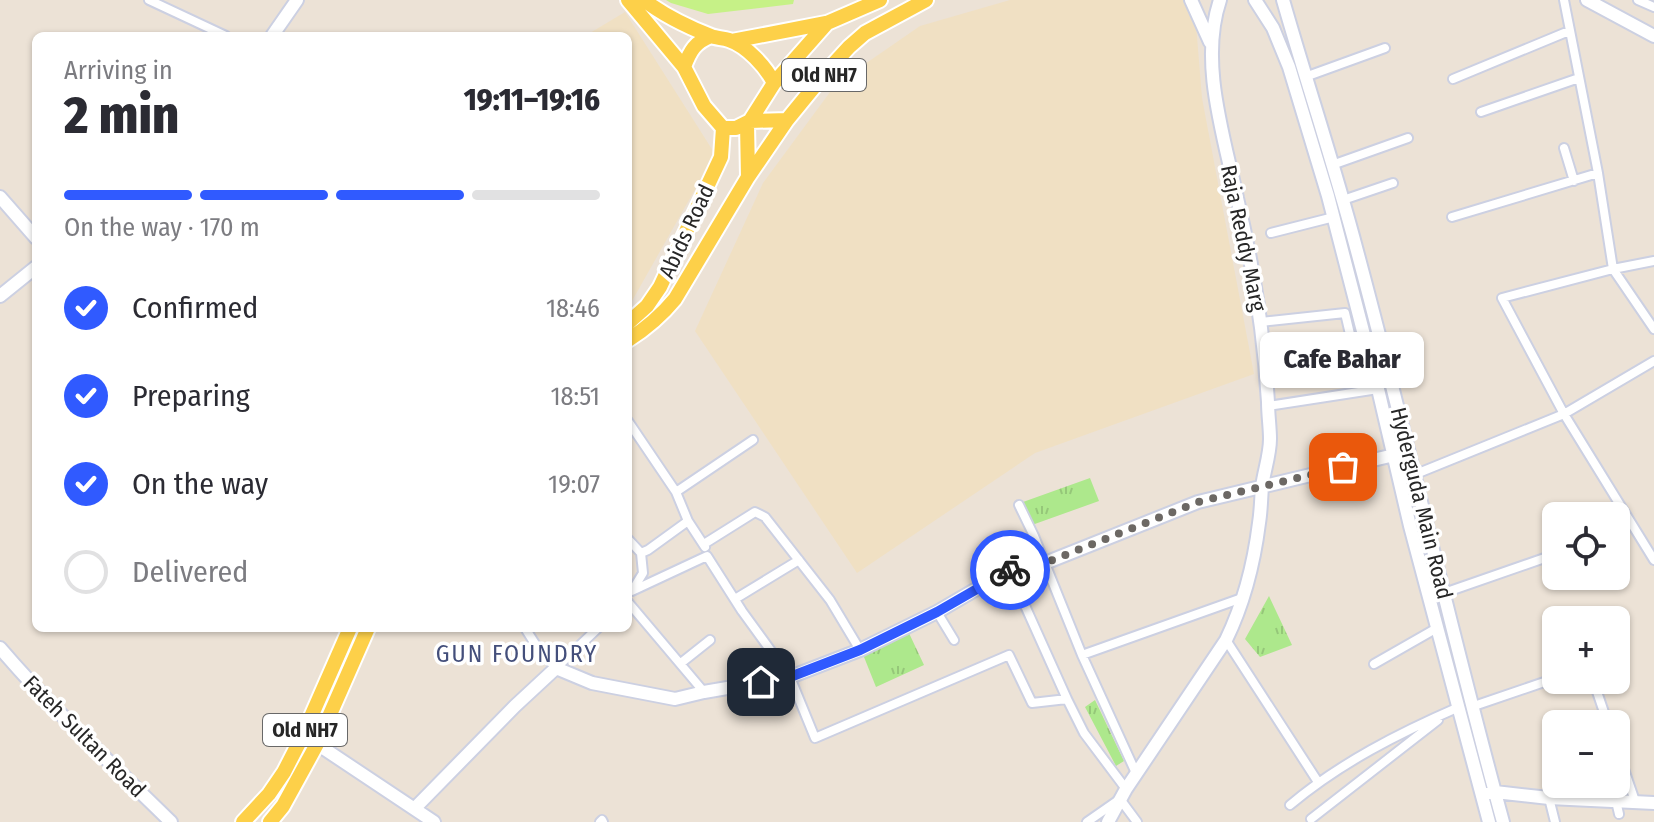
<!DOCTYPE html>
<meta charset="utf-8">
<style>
body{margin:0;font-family:"Fira Sans Condensed",sans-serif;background:#f7f7f7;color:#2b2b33;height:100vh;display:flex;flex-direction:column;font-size:30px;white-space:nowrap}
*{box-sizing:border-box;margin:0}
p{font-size:26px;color:#7c7c81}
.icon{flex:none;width:44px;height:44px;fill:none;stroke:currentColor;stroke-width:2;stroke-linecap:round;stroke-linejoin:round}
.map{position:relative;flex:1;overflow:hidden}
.panel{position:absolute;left:32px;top:32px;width:600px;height:600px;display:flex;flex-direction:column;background:#fff;border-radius:12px;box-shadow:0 2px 6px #0004}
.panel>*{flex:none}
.controls{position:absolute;left:1542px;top:502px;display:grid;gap:16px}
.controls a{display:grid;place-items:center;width:88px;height:88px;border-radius:12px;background:#fff;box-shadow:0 2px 6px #0004;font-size:40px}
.pin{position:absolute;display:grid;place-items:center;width:68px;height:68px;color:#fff;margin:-34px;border-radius:16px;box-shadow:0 4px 12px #0006}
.courier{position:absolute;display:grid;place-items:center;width:80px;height:80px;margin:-40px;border:6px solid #305aff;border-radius:50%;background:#fff;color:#222;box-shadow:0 2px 10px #0007}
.bubble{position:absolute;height:56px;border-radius:12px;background:#fff;box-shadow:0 2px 6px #0004;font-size:26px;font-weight:800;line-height:56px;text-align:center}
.headline em{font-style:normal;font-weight:800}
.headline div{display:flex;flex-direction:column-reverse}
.headline{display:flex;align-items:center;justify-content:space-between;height:136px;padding:0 32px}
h1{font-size:52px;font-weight:800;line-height:60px}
.bar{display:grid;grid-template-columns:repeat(4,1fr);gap:12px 8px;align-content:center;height:96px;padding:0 32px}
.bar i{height:10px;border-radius:6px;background:#e1e1e2}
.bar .on{background:#305aff}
.bar p{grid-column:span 4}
ol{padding:0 32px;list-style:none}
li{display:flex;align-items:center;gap:24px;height:88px}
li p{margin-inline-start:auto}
li .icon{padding:8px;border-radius:50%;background:#305aff;color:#fff;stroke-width:4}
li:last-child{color:#7c7c81}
li i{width:44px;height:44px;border:4px solid #e1e1e2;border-radius:50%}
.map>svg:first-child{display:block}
.education{fill:#f0e0c3}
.park{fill:url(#park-tufts)}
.pitch{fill:#c6f187}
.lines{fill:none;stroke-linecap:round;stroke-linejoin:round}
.street-casing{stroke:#ccd0e2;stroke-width:12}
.secondary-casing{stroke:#ccd0e2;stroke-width:16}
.primary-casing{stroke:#fff;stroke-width:18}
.street{stroke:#fff;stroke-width:8}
.secondary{stroke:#fff;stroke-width:12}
.primary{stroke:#fdd049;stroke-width:14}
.done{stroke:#6c6864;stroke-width:8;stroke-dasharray:0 14.4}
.route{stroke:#305aff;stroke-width:10}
.labels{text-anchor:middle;stroke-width:7;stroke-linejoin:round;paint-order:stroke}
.shield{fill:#fff;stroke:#686868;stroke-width:2}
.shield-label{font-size:20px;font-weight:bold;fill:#272727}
.street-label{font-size:22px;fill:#272727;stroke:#fff}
.neighbourhood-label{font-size:24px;letter-spacing:2px;fill:#444f7b;stroke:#fff}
</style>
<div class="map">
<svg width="1654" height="822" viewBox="0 0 1654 822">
<defs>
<pattern id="park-tufts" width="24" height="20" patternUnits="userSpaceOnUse" patternTransform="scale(2)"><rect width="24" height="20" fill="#ade88c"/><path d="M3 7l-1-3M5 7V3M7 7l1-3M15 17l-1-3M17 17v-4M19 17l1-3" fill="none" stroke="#95c779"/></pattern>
</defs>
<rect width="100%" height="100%" fill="#ece2d6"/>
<path class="education" d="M1010,0h184l8,98 52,276 -219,79 -178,120 -162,-242 68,-148 73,-99 84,-58z
M625,12l90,142 -87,154v-272h-43z"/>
<path class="park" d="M1090,478l9,23 -67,24 -9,-23z
M1269,596l23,49 -32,12 -15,-18z
M908,631l16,34 -48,22 -14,-35z
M1095,700l29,61 -8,5 -31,-59z"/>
<path class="pitch" d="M666,0h128l-1,4 -85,10 -37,-11z"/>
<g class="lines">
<defs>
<path id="street" d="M149,0l77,36
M1564,0l34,173 15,96 41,60
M1638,0l16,7
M1305,77l80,-29
M1453,79l116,-48
M1481,112l98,-34
M1564,148l10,33
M1332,165l76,-27
M1343,200l50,-17
M1452,217l146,-44
M1271,233l63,-16
M1654,261l-41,8 -111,29 62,116 90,146
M1261,322l84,-9 8,34
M1266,361l100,-16
M1268,406l110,-17
M628,421l48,71
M1416,474l148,-60 90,-53
M1019,505l15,31 48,119 160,-57
M628,539l13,14 2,20 -11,18 75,-35 35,55 48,66 25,61 194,-83 23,48 35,-4
M704,544l51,-32 10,5 65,83 30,50
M705,547l-17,-26 -12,-29 77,-52
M641,553l7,-3 40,-29
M1009,570l58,129 17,34 42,56
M1444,593l112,-39
M735,599l64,-39
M628,602l76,90
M937,612l17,28
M525,628l12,19 19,21 42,-40
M1226,640l92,142
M1082,655l54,118
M681,663l29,-23
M1374,664l63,-36
M1593,680l15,44
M1474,706l82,-28
M1616,746l19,55
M1549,798l6,24
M1616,801l3,13
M1290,805c50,-42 109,-72 169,-98
M1311,819l127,-99
M600,822l2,-2 1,2
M1087,822l33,-23 17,23"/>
<path id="secondary" d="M1191,0l19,42
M1255,0l18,28 16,39 39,129 50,193 32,137 79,296
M1283,0c24,84 52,167 74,251 51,189 94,382 146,571
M1587,0l67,36
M272,36l25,-36
M0,197l36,41
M0,296l36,-29
M0,648c53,62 113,117 171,174
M317,744l117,78
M1490,793l5,-1 54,6 105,5
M415,808l100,-102 41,-38 36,15 83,16 29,-7 86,-15 70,-27 77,-38 72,-42 36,-7 153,-61 196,-47
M1108,822l18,-33 100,-149c17,-35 28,-77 33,-117 2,-12 2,-24 3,-36 2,-16 8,-32 8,-48 0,-12 -2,-24 -2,-37 -4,-69 -15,-137 -31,-204 -13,-62 -38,-136 -17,-198"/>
<path id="primary" d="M628,0l56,67 20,39 19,22
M644,0c18,14 44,27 67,36 5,2 12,2 18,4 18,6 37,27 45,43
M732,41l94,-18
M684,67c6,-16 11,-25 27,-31
M750,121l24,-38 53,-60 53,-23
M747,124l1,52
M723,128h13l14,-7 37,-1
M628,323l19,-17 13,-19 61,-130 2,-29
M628,340c19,-12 33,-24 47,-41l73,-122 39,-57 40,-49 22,-24 16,-14 61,-33
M243,822l26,-28 15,-22 19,-37 47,-107
M270,822l13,-16 34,-62 51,-116"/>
</defs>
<use href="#street" class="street-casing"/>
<use href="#secondary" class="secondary-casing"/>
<use href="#primary" class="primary-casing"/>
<use href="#street" class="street"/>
<use href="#secondary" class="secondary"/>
<use href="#primary" class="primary"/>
</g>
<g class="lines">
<path class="done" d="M1010,570l35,-7 153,-61 145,-35"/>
<path class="route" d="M761,682l29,-5 70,-27 77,-38 73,-42"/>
</g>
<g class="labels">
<g class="shield">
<rect x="782" y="59" width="84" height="32" rx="6"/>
<rect x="263" y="714" width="84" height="32" rx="6"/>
</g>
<g class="shield-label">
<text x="824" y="82">Old NH7</text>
<text x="305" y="737">Old NH7</text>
</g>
<g class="street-label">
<text transform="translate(686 231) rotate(-65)" y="8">Abids Road</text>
<text transform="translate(1244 238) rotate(78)" y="8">Raja Reddy Marg</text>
<text transform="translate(1422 503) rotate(76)" y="8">Hyderguda Main Road</text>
<text transform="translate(85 736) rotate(45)" y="8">Fateh Sultan Road</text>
</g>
<g class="neighbourhood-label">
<text x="517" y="662">GUN FOUNDRY</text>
</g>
</g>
</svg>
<div class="controls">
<a><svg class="icon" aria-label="locate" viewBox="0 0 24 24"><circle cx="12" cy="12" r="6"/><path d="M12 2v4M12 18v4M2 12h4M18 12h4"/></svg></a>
<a>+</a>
<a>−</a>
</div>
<div class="pin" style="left:1343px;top:467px;background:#ea580c"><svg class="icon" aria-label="bag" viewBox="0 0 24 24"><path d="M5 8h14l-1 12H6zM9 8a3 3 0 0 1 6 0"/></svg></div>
<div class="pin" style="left:761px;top:682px;background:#1f2937"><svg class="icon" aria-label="home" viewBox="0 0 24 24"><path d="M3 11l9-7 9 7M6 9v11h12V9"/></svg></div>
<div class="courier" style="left:1010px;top:570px"><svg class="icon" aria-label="bike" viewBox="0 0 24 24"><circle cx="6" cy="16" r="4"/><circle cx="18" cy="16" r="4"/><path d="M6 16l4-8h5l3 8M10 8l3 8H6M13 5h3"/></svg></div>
<div class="bubble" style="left:1260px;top:332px;width:164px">Cafe Bahar</div>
<section class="panel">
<div class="headline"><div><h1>2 min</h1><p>Arriving in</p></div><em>19:11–19:16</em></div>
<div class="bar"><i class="on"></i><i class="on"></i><i class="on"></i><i></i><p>On the way · 170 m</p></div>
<ol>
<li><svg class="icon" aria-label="check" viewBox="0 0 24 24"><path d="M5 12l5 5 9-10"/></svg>Confirmed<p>18:46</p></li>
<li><svg class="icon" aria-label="check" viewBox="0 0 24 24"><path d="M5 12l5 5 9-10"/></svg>Preparing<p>18:51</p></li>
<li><svg class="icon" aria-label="check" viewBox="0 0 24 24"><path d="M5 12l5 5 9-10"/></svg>On the way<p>19:07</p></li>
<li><i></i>Delivered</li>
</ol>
</section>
</div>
